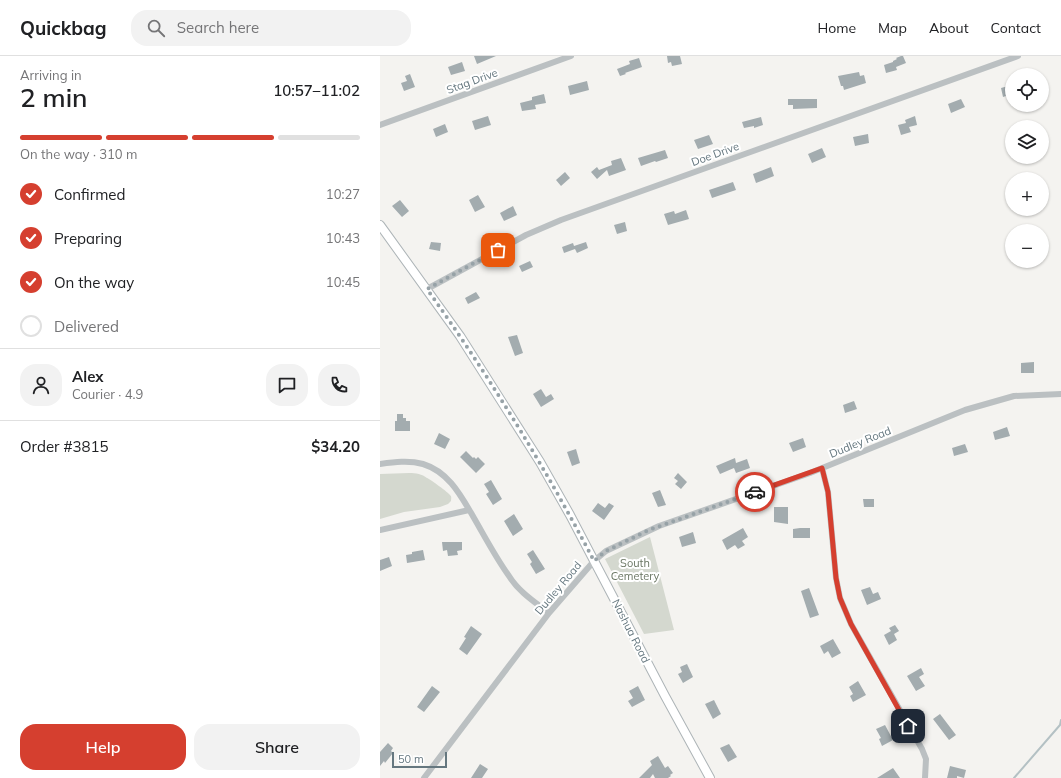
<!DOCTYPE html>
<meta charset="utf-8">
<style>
body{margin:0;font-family:Mulish,sans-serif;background:#f2f2f2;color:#202124;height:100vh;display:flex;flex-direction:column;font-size:15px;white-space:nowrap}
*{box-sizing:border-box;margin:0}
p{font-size:13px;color:#757577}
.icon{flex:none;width:22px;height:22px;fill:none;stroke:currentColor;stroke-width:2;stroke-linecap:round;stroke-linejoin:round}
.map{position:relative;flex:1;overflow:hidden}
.side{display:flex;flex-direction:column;background:#fff;width:380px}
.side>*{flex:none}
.tools{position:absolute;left:625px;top:12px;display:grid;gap:8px}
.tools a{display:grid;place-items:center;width:44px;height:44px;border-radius:50%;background:#fff;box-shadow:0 1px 3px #0004;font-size:20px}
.scale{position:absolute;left:12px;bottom:10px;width:55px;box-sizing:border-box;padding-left:4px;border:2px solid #65777f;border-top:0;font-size:11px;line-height:14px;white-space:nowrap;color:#65777f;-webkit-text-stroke:3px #fff;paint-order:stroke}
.pin{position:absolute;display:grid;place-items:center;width:34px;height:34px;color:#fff;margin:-17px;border-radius:8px;box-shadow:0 2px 6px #0006}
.courier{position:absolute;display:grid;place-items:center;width:40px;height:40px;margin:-20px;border:3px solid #d53f2f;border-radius:50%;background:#fff;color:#222;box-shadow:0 1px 5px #0007}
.head em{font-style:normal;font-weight:600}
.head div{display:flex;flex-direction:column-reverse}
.head{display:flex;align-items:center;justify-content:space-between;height:68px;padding:0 20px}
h1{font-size:26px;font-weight:600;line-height:30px}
.bar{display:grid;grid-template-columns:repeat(4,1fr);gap:6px 4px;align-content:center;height:48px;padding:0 20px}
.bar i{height:5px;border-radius:3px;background:#e0e0e0}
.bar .active{background:#d53f2f}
.bar p{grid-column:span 4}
.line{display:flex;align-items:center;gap:10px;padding:0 20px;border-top:1px solid #e0e0e0}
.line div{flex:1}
.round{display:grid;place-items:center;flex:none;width:42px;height:42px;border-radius:16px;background:#f2f2f2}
ol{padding:0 20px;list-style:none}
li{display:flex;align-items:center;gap:12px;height:44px}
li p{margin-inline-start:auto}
li .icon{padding:4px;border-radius:50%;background:#d53f2f;color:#fff;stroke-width:4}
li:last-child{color:#757577}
li i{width:22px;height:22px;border:2px solid #e0e0e0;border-radius:50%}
.cta{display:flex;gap:8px;margin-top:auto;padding:8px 20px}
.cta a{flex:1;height:46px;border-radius:16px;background:#d53f2f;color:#fff;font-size:16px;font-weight:600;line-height:46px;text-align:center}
.cta a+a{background:#f2f2f2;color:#202124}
header{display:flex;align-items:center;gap:24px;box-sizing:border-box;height:56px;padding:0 20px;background:#fff;border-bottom:1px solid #e0e0e0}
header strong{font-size:19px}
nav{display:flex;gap:22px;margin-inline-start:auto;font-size:14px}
.search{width:280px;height:36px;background:#f2f2f2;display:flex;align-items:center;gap:10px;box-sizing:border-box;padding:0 14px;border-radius:16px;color:#757577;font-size:15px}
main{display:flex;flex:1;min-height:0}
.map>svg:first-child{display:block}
.green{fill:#d4d8cf}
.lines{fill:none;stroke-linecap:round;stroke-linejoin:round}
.stream{stroke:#b4c1c4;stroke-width:2}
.building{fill:#a3acaf}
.secondary-casing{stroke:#adb4b7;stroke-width:10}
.minor{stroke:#bbc0c2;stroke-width:6}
.secondary{stroke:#fff;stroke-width:8}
.done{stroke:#97a2a7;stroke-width:4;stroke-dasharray:0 7.2}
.route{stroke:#d53f2f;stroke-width:5}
.labels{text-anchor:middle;stroke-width:4;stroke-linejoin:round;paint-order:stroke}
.street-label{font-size:11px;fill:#65777f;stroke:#fff}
.park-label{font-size:11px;fill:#6a7663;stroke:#fff}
</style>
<header>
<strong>Quickbag</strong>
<div class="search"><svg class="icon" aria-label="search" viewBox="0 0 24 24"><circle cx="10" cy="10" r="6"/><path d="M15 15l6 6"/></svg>Search here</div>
<nav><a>Home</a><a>Map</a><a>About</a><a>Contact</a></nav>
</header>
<main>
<section class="side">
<div class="head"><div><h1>2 min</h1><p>Arriving in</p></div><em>10:57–11:02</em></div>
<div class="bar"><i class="active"></i><i class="active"></i><i class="active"></i><i></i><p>On the way · 310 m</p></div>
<ol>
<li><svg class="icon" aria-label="check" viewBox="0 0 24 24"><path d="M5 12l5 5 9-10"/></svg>Confirmed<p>10:27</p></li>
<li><svg class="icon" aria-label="check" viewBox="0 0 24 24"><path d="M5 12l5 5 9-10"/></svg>Preparing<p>10:43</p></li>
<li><svg class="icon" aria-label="check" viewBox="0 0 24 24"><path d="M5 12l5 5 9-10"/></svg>On the way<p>10:45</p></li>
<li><i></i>Delivered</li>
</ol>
<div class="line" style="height:72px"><a class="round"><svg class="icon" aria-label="person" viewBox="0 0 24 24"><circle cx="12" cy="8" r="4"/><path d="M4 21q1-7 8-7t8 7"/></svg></a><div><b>Alex</b><p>Courier · 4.9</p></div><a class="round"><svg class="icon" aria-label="chat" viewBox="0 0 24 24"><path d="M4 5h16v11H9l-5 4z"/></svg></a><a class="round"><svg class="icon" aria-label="phone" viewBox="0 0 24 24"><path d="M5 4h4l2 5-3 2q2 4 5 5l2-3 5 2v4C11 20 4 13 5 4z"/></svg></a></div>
<div class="line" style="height:52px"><div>Order #3815</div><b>$34.20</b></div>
<div class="cta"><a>Help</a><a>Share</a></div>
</section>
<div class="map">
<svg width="681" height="722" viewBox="0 0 681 722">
<rect width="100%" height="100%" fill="#f4f3f0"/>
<path class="green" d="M29,417c7,0 13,1 18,5 3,1 22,15 23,17 2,2 1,3 1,6l-3,3 -8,3 -36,5 -24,7v-45z
M270,481l24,93 -30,4 -39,-75z"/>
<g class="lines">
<path class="stream" d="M634,722l46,-53 1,-5"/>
</g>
<path class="building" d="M94,0h22l-19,8z
M287,0h13l2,8 -10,2 -1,-4 -3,1z
M521,0h2l3,7 -10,4 1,3 -11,3 -2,-8 9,-3v-1l4,-2 -1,-1z
M259,2l3,9 -17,6 1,1 -6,2 -3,-7 13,-5 -1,-3z
M82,6l3,9 -14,4 -3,-8z
M479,16l1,4 4,-1 2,8 -22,7 -1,-4h-2l-3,-10z
M30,18l5,13 -11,4 -3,-8 6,-2 -2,-5z
M207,25l2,9 -19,5 -2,-9z
M632,29v9l-9,3 -2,-9z
M164,38l2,9 -11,2 1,4 -14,2 -2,-8 12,-3v-3z
M408,43h29v9l-24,1v-4h-5z
M581,43l4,8 -14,6 -3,-9z
M108,60l3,9 -16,5 -3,-9z
M535,60l2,9 -8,2 2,5 -10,3 -3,-10 8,-2 -1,-3z
M381,61l2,8 -9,3v-2l-10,2 -2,-6z
M65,68l3,8 -12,5 -3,-8z
M488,78l1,9 -14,3 -2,-9z
M329,79l4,9 -15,5 -4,-9z
M442,92l4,9 -14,6 -4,-9z
M285,94l3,8 -12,4 -1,-1 -14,5 -3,-8z
M241,102l5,12 -17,6 -2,-6 -10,9 -6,-7 6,-5 2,3 13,-5 -1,-4z
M391,111l3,9 -18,7 -3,-9z
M185,116l5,6 -9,8 -5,-6z
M353,126l3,8 -24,8 -3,-8z
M98,139l7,12 -10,5 -6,-12z
M20,144l9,11 -7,6 -10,-11z
M133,150l4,9 -13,6 -4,-8z
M306,154l3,9 -21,6 -4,-11 10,-3 1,3z
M245,166l2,9 -10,3 -3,-9z
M51,186l10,1 -1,8 -11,-2z
M206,186l2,6 -11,5 -2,-4 -11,4 -2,-6 11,-4 1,3z
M150,205l3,6 -11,5 -3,-6z
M96,236l4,6 -12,6 -3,-6z
M137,279l6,18 -8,3 -7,-19z
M654,306v11h-13v-10z
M161,333l5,8 5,-3 3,5 -13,8 -8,-13z
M474,345l3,8 -12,4 -2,-8z
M17,358h6v4h3v3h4v10h-15v-10h2z
M627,371l3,9 -15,4 -2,-8z
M59,377l11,6 -5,10 -11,-5z
M423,382l3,9 -13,5 -4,-9z
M585,388l3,8 -14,4 -2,-8z
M196,393l4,14 -8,3 -5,-14z
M86,395l7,7 1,-1 2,2 2,-2 7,7 -9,9 -16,-16z
M355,402l1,5 11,-4 3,9 -14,5 -2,-5 -14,6 -4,-8z
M298,417l9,9 -6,7 -6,-5 3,-3 -4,-3z
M111,424l11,19 -9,6 -7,-11 3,-2 -5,-8z
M280,434l6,15 -8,2 -6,-14z
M483,443h11v8h-10z
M218,447l7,5 4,-5 5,3 -10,14 -12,-9z
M394,451h14v17l-14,-2z
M134,458l9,15 -10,7 -9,-15z
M363,472l5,9 -6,4 3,4 -7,4 -3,-4 -8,5 -5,-10z
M420,472h10v10h-17v-9z
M313,476l3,11 -14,4 -3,-10z
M62,486h20v8l-5,1 1,4 -10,1 -1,-6 -4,1z
M43,494l2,10 -18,3 -1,-8 6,-1v-2z
M153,494l12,19 -9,5 -6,-10 2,-2 -5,-8z
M9,501l3,9 -12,5v-11z
M490,531l3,7 5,-2 3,7 -14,6 -6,-15z
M429,532l10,27 -9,3 -9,-27z
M515,569l4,6 -5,3 3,6 -8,5 -5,-10 7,-4 -2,-3z
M91,570l11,8 -15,21 -8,-6 7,-11 -2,-1z
M453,583l8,14 -9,5 -4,-7 -4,3 -4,-8z
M307,608l6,13 -10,6 -5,-9 4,-2 -2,-5z
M541,612l3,6 -5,3 6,9 -9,5 -9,-15z
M478,625l8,14 -13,7 -3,-6 3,-2 -4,-7z
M52,630l8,6 -16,20 -7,-5z
M258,630l7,14 -13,7 -4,-6 5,-3 -4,-7z
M334,644l7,14 -8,5 -8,-15z
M560,658l16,21 -7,5 -16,-21z
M505,669l8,15 -11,6 -3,-7 2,-1 -5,-9z
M8,687l5,5 -2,3 2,2 -8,10 -1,-2 -4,5v-14z
M349,688l8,13 -9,5 -8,-14z
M278,700l7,12 3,-2 5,7 -3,2 1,1 -3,2h-13l-2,-4 -3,4h-11l13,-13 -2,-4z
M100,708l8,5 -6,9h-11z
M570,710l16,4 -2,8 -7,-2v2h-10z
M513,712l7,10h-23z"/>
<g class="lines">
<defs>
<path id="secondary" d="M0,169l80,111 80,126 30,53 95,181 45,82"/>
</defs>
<use href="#secondary" class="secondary-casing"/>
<path class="minor" d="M0,69l191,-69
M47,233l99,-54 35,-15 457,-164
M0,408c14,-2 29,-4 43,0 26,8 38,32 51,54 11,19 22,40 35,58 10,16 26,26 40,37
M442,412l6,24 8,86 4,20 11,26 71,125 4,10 -1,19
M0,474l89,-20
M44,722l125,-165 45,-52 12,-10 53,-25 151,-53 155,-63 49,-14 47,-2"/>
<use href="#secondary" class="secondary"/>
</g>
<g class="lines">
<path class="done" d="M118,194l-71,39c62,87 118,178 167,272l12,-10 43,-21 106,-38"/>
<path class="route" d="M375,436l67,-24 6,24 8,86 4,20 11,26 57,102"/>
</g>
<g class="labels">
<g class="street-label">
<text transform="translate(92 25) rotate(-20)" y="4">Stag Drive</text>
<text transform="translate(335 98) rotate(-20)" y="4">Doe Drive</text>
<text transform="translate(480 386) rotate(-22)" y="4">Dudley Road</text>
<text transform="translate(178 532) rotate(-50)" y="4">Dudley Road</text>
<text transform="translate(251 575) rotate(63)" y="4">Nashua Road</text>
</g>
<g class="park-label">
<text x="255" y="511">South<tspan x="255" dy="13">Cemetery</tspan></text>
</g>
</g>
</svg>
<div class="tools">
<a><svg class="icon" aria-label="locate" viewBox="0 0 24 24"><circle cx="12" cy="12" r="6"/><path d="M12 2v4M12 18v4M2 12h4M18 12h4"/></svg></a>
<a><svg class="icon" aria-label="layers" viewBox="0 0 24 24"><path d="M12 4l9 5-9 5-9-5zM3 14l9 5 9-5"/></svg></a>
<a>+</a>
<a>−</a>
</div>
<div class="scale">50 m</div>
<div class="pin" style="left:118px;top:194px;background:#ea580c"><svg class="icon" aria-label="bag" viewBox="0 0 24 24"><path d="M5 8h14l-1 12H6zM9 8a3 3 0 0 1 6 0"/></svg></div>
<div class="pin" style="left:528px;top:670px;background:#1f2937"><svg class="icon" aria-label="home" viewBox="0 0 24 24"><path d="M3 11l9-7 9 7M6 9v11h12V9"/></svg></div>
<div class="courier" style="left:375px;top:436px"><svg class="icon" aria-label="car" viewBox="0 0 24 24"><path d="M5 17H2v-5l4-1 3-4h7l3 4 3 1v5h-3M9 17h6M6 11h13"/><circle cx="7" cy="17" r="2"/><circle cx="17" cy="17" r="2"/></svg></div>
</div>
</main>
